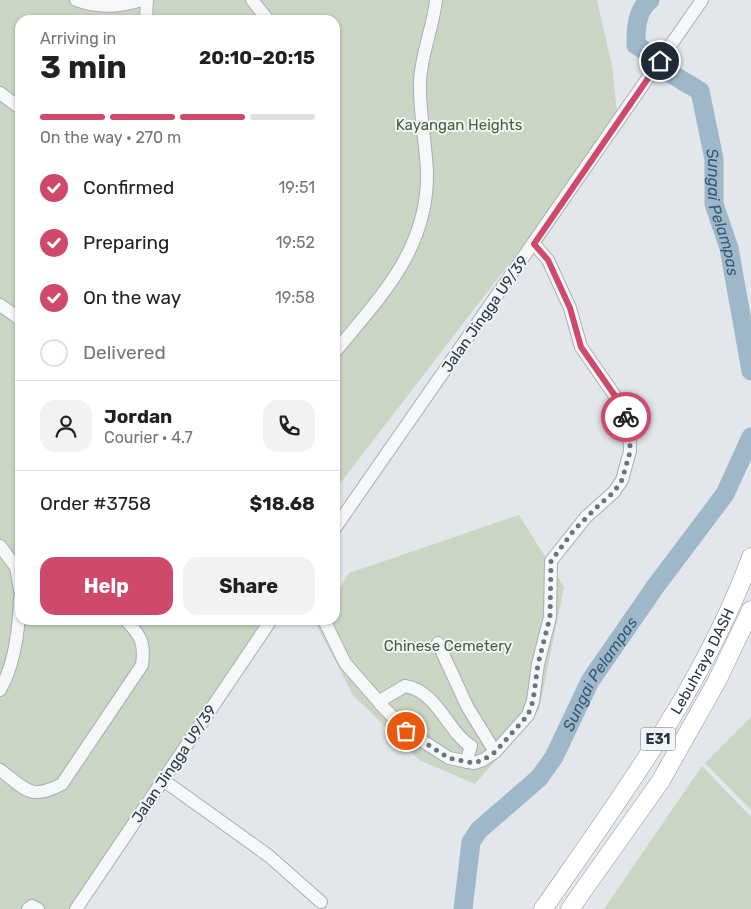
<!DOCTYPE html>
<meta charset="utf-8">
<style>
body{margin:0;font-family:Rubik,sans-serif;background:#f2f2f2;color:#202124;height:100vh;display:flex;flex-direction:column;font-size:19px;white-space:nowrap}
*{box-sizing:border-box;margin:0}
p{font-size:16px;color:#757577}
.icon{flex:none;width:28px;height:28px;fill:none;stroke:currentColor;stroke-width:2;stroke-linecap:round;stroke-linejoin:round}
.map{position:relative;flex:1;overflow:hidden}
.drawer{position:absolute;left:15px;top:15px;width:325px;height:610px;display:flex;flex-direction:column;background:#fff;border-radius:15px;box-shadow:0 1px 4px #0004}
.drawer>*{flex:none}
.pin{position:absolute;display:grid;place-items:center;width:42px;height:42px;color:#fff;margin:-21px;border:2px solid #fff;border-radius:50%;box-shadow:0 1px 5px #0007}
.courier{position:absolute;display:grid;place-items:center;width:50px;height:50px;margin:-25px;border:4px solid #ce496a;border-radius:50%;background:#fff;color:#222;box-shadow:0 1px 6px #0007}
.overview em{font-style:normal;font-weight:700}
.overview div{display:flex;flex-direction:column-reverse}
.overview{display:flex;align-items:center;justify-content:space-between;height:85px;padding:0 25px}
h1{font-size:32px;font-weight:700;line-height:38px}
.bar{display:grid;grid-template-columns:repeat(4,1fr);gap:8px 5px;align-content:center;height:60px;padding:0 25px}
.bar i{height:6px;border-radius:4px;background:#e0e0e0}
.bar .selected{background:#ce496a}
.bar p{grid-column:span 4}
.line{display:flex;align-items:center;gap:12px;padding:0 25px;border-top:1px solid #e0e0e0}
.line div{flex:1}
.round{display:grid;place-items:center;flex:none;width:52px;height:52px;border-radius:15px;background:#f2f2f2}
ol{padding:0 25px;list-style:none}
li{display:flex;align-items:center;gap:15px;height:55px}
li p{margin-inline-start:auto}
li .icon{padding:5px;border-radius:50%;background:#ce496a;color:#fff;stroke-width:4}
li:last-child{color:#757577}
li i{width:28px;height:28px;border:2px solid #e0e0e0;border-radius:50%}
.action{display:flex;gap:10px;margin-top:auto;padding:10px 25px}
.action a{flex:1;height:58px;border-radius:15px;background:#ce496a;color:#fff;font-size:20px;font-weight:700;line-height:58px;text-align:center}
.action a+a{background:#f2f2f2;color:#202124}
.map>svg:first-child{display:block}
.green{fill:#cad5c4}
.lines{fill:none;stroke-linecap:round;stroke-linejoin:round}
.river{stroke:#9eb8ca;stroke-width:19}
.minor-casing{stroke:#a8aeb5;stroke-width:14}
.highway-casing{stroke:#8a95a1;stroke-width:19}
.minor{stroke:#f5f7f9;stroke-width:12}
.highway{stroke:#fff;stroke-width:18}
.done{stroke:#6b747e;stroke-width:5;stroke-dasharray:0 9}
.route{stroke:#ce496a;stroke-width:6}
.labels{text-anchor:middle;stroke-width:4;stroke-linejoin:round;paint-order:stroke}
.shield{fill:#f2f5f8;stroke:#666f79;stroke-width:1}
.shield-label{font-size:14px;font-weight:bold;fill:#2a3643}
.park-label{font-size:15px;fill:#435f38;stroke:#f2f5f8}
.street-label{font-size:15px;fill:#2a3643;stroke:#f2f5f8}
.water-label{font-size:16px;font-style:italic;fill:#345977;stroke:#f2f5f8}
</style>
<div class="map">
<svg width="751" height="909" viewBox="0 0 751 909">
<rect width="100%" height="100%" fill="#e3e7eb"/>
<path class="green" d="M0,0h597l15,66 6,56 -283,368v-470h-315v600h242l-43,77 -145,212h-74z
M519,515l45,72 -25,123 -64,74 -56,-24 -66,-65 -36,-69 3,-6h15v-24l14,-23z
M751,717v93l-46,-47z
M702,766l49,51v92h-147z"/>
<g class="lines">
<g class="river">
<path d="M647,52l-11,-7c0,-16 0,-34 14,-45"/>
<path id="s1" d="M668,72l32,19 14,68v45l15,44 22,123"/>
<path id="s2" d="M463,909l8,-67 8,-12 60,-52 15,-21 36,-76 65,-94 70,-93 26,-57"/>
</g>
<defs>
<path id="minor" d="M76,0c21,8 44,7 65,0
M252,0l16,20
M146,20l1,-20
M0,93l20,15
M0,305l20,14
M335,352c45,-55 93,-102 92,-179 -1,-30 -8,-61 -7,-91 1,-28 13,-54 16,-82
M335,528l367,-528
M0,546l16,21 4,23
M324,620l21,43 40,46 22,22 42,27 25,5 9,-3 12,-8 33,-37 5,-14 5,-37 12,-47 1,-56 35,-44 28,-25 8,-12 8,-29 -1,-25 -9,-23 -39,-56 -11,-39 -22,-48 -14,-16
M438,643l29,63 28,46
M0,690c15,-26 19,-61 20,-91
M380,704l3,-5 22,-13c33,5 44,48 66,60l-5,16
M0,770c26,19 30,31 62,14l80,-119c3,-22 -1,-29 -16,-45
M163,780l106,76 52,46
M28,909l4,-3 6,3
M76,909l195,-289"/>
<g id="highway">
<path id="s3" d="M543,909c78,-112 161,-224 208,-352"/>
<path d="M570,909l90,-127 57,-101 34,-71"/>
</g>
</defs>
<use href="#minor" class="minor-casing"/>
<use href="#highway" class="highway-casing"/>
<use href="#minor" class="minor"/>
<use href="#highway" class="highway"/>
</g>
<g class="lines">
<path class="done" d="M406,731l43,27 25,5 9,-3 12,-8 33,-37 5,-14 5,-37 12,-47 1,-56 23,-31 26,-26 14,-12 8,-12 8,-28v-26l-4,-9"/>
<path class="route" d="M626,417l-6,-14 -39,-56 -11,-39 -22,-48 -14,-16 126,-183"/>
</g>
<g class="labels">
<rect class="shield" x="640.5" y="727.5" width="35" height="23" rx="4"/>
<g class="shield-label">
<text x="658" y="744">E31</text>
</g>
<g class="park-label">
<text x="459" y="130">Kayangan Heights</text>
<text x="448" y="651">Chinese Cemetery</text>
</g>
<g class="street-label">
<text transform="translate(485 314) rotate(-55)" y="5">Jalan Jingga U9/39</text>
<text dy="5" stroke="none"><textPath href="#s3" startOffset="295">Lebuhraya DASH</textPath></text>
<text transform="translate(174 764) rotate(-56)" y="5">Jalan Jingga U9/39</text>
</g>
<g class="water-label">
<text dy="6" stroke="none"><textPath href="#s1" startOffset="161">Sungai Pelampas</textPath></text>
<text dy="6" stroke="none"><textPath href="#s2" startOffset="282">Sungai Pelampas</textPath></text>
</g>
</g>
</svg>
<div class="pin" style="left:406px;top:731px;background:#ea580c"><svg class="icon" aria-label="bag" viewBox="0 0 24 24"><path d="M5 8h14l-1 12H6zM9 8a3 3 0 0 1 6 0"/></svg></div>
<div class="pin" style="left:660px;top:61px;background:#1f2937"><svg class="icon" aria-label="home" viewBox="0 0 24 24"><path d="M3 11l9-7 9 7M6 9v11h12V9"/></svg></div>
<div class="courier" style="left:626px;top:417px"><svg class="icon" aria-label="bike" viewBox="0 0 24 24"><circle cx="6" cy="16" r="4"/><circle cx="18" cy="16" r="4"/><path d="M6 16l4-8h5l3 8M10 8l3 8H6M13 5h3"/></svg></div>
<section class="drawer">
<div class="overview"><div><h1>3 min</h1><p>Arriving in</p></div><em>20:10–20:15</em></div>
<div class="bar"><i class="selected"></i><i class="selected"></i><i class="selected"></i><i></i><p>On the way · 270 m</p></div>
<ol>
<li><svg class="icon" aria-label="check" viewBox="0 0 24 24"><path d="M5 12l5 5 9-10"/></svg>Confirmed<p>19:51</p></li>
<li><svg class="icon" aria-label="check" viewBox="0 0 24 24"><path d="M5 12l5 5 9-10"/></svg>Preparing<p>19:52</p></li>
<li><svg class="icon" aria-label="check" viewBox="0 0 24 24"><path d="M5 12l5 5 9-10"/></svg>On the way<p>19:58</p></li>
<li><i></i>Delivered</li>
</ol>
<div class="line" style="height:90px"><a class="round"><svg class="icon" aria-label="person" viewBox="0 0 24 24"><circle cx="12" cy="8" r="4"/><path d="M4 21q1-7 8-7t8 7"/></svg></a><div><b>Jordan</b><p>Courier · 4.7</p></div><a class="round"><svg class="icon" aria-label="phone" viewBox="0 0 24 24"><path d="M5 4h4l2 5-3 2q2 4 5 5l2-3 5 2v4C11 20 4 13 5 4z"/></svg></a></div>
<div class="line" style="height:65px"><div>Order #3758</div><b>$18.68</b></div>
<div class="action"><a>Help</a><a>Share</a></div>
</section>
</div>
